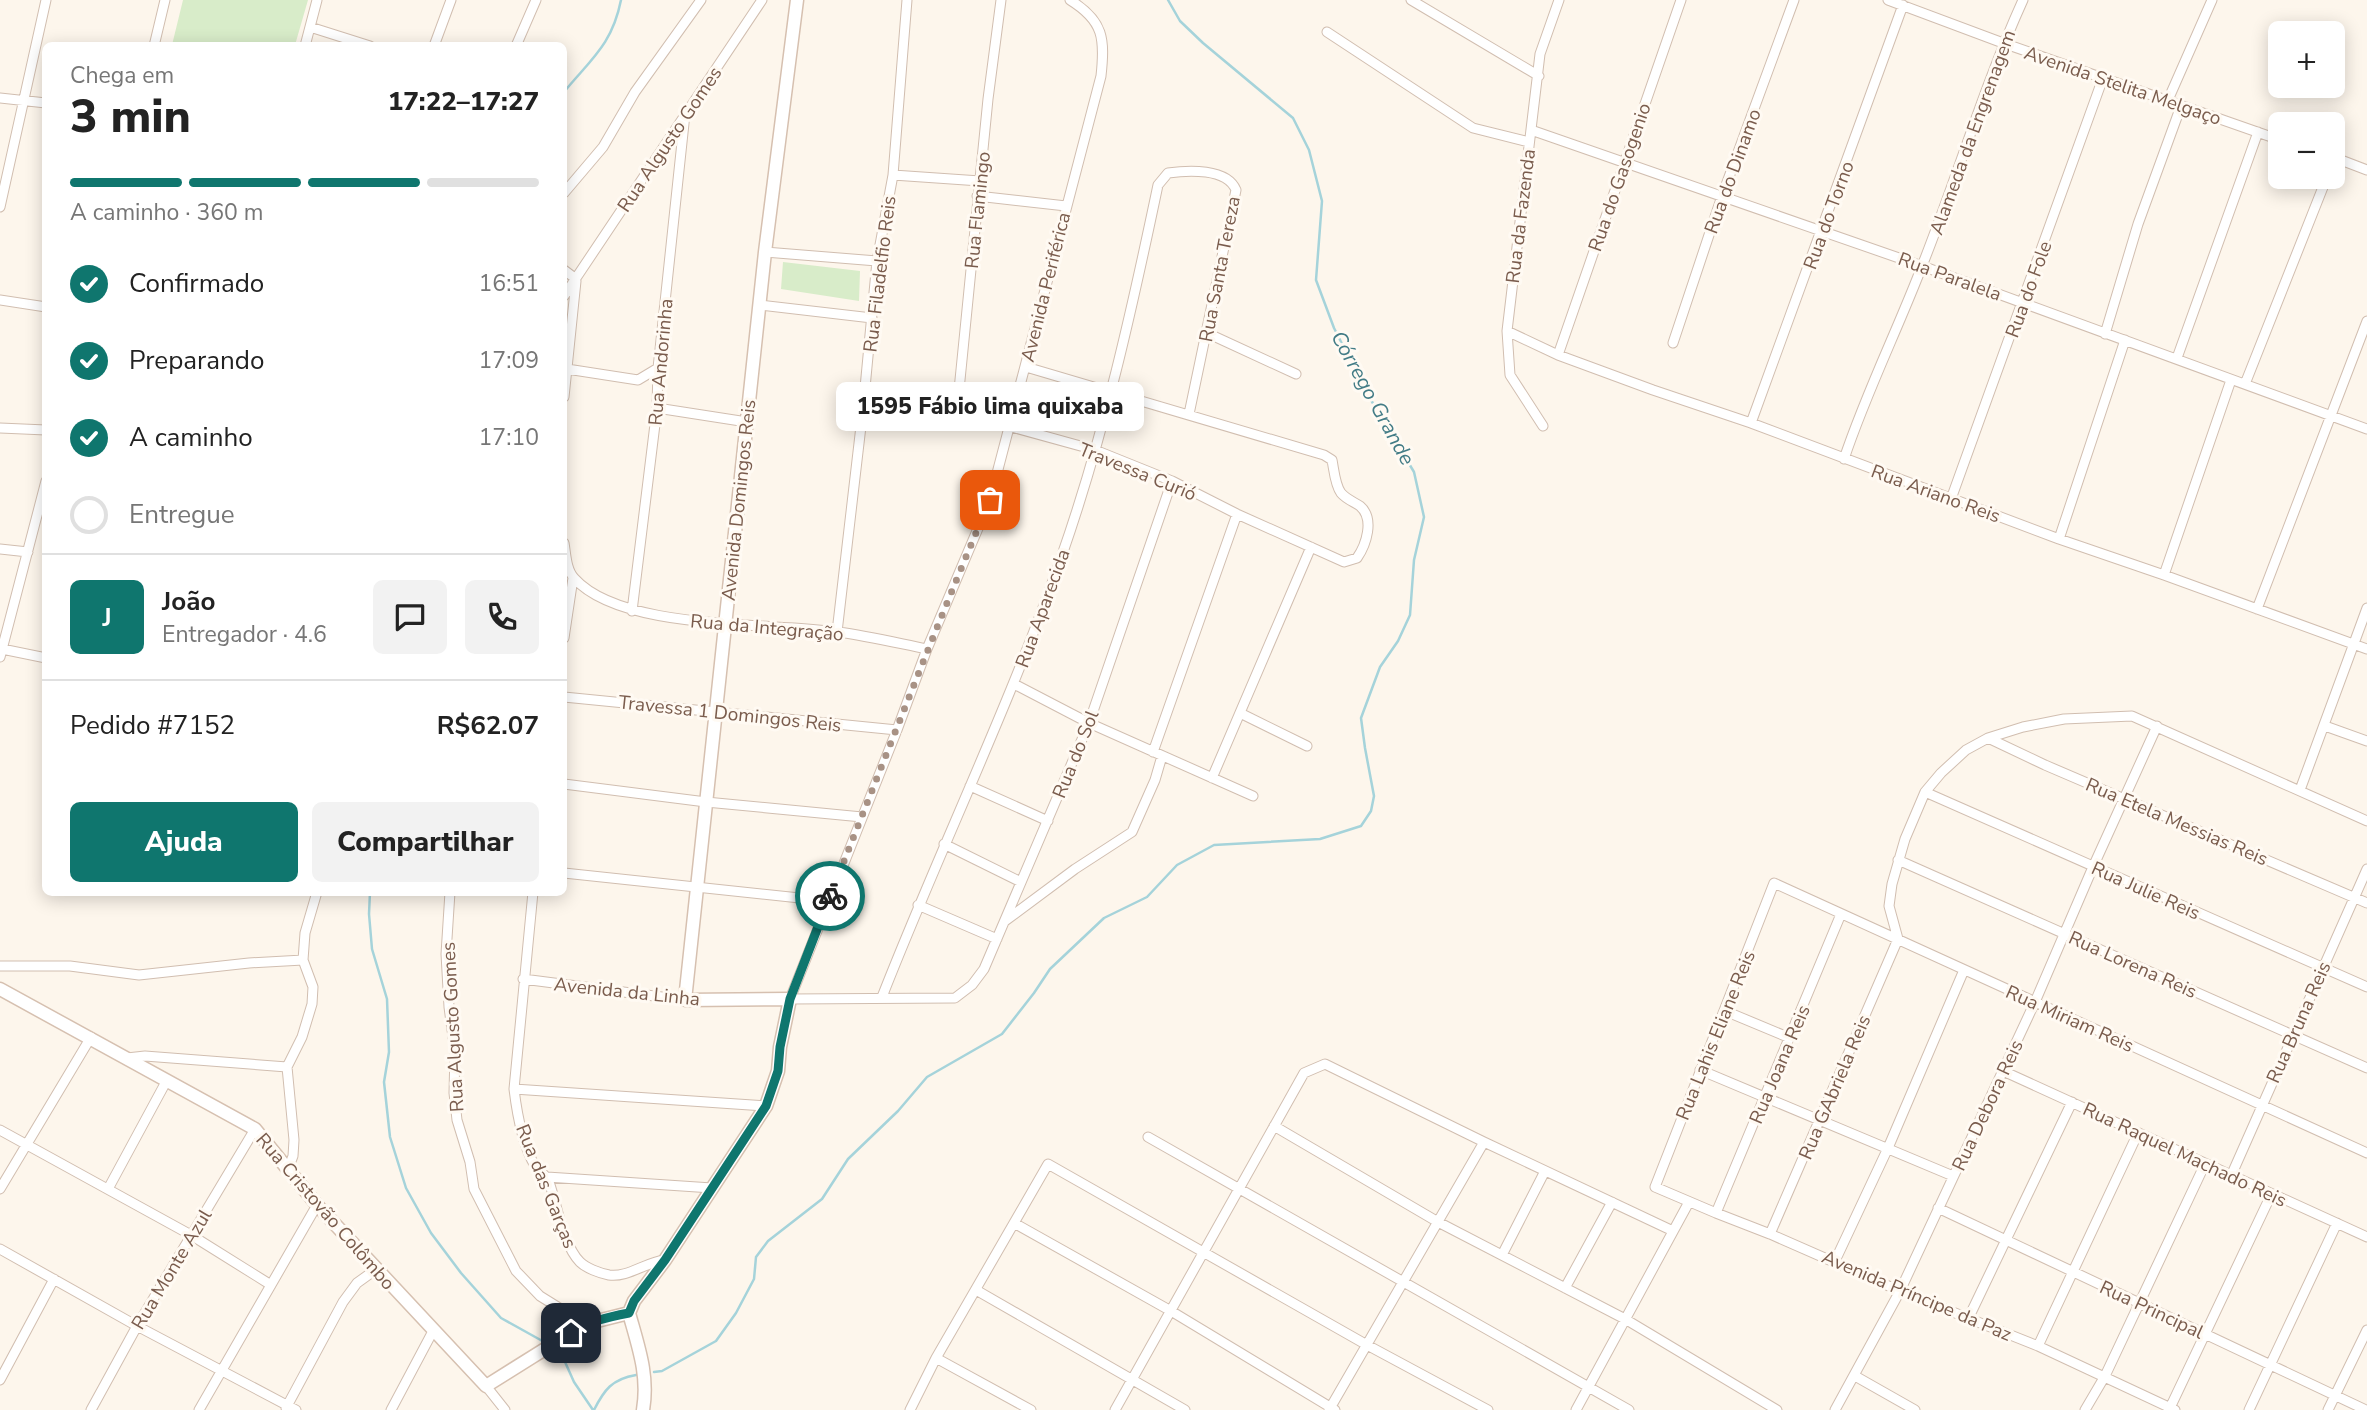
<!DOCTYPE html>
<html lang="pt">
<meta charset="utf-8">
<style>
body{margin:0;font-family:"Nunito Sans",sans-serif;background:#f2f2f2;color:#222;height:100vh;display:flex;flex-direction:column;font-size:26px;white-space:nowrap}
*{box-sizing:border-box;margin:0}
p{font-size:23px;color:#767676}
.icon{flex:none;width:38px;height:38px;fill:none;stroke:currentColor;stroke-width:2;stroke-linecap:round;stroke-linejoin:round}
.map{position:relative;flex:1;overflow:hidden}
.drawer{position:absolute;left:42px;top:42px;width:525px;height:854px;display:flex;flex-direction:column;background:#fff;border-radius:10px;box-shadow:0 4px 18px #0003}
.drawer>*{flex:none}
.fabs{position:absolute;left:2268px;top:21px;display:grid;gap:14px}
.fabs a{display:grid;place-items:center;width:77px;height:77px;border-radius:10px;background:#fff;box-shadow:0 4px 18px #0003;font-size:35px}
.pin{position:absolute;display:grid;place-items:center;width:60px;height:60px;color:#fff;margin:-30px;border-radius:14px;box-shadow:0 4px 10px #0006}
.courier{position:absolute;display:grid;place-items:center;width:70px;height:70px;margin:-35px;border:5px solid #0f766e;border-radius:50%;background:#fff;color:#222;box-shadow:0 2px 9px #0007}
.bubble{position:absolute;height:49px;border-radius:10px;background:#fff;box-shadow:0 4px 18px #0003;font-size:23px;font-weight:800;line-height:49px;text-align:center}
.overview em{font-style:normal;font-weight:800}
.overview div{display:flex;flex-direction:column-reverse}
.overview{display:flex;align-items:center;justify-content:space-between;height:119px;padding:0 28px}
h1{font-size:46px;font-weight:800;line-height:52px}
.bar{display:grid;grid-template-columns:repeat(4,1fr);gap:10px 7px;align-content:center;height:84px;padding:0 28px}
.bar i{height:9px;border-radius:5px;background:#e0e0e0}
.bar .on{background:#0f766e}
.bar p{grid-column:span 4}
.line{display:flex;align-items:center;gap:18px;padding:0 28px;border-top:2px solid #e0e0e0}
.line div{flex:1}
.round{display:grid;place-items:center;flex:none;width:74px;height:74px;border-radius:10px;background:#f2f2f2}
ol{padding:0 28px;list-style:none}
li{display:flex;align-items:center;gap:21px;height:77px}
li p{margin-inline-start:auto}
li .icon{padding:7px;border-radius:50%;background:#0f766e;color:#fff;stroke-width:4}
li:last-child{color:#767676}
li i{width:38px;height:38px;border:4px solid #e0e0e0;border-radius:50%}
.button{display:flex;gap:14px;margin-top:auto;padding:14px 28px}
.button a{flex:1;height:80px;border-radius:10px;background:#0f766e;color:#fff;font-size:28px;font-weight:800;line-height:80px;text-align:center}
.button a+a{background:#f2f2f2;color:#222}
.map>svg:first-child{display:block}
.green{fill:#d8ecc9}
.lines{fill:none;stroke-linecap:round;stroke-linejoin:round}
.stream{stroke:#a5d3da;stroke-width:2.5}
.street-casing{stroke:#d1beb0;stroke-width:11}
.secondary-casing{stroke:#d6c0b0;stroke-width:15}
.street{stroke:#fff;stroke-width:9}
.secondary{stroke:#fff;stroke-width:12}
.done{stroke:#a89285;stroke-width:7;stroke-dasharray:0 12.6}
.route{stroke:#0f766e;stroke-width:9}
.labels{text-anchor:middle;stroke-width:6;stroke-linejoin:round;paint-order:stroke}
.street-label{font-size:19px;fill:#7a5c4d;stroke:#fffaf3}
.water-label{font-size:21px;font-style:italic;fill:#437c86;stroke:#fffaf3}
</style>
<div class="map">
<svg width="2367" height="1410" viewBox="0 0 2367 1410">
<rect width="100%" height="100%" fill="#fdf6ec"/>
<path class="green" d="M183,0h125l-13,45h-123z
M783,262l77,9 -1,30 -78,-12z"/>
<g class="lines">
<path class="stream" d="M564,92c27,-33 48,-47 57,-92
M370,892l-1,22 3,35 15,50 2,53 -5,30 6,55 16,51 25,45 30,40 40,45 45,25
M555,1349l6,4 13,29 19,28
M654,1372l8,-1 54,-30 20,-28 18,-34 2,-22 12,-16 54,-42 26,-40 50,-48 29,-34 75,-43 32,-41 16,-24 54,-51 43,-21 30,-32 37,-20 106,-6 41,-13 10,-15 3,-15 -9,-48 -4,-30 19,-51 18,-26 12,-26 4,-55 10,-43 -10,-45 -46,-77 -34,-67 -18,-48 6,-79 -13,-51 -16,-32 -90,-75 -23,-22 -12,-21
M594,1410c10,-20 18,-31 42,-35"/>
<defs>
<path id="street" d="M1070,0c34,21 35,39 31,76l-111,424 -63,149 -30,81 -107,269 165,-1 17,-13 12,-16 105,-246 83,-242
M1411,0l128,76
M1888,0l115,43 277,97
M310,27l60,19
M1327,32l146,96 56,14
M154,46l11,-46
M305,46l12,-46
M434,46l17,-46
M516,46l20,-46
M0,98l46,5
M2168,100l44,-100
M1531,130l391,136 445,163
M2333,157l34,13
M893,175l87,6
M564,193l39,-46 32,-55 66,-92
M977,196l89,10
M0,207l46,-207
M765,252l112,9
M564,270l12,9
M564,296l198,-296
M0,300l46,7
M760,305l112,13
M1507,331l51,24 95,35 98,33 308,116 105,36 203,74
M1207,333l89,41
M2105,334l33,-110 43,-118
M1673,343l49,-147 72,-196
M1558,355l123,-355
M2177,358l81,-226
M567,369l71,11 20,-12
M2245,384l82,-207
M564,397l12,-116
M657,408l90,14
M863,409l145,17 87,24 77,31 65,33 107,48 13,-4c9,-13 18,-39 3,-52 -6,-4 -14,-7 -19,-13 -6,-8 -7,-23 -9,-33l-8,-5 -298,-88
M956,420l32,-321 13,-99
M1751,423l152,-418
M1543,426l-33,-51 -3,-44 33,-277 19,-54
M0,428l46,2
M1844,459c22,-66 53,-128 78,-193 35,-88 62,-180 101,-266
M1951,499l152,-421
M2059,539l66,-199
M564,543c2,11 2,26 10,35 47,53 195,44 264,54 30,4 59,11 89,17
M0,549l28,3
M2164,575l67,-195
M2257,609l110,-288
M632,611l25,-203 1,-40 27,-254
M837,632l26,-223 14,-148 16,-86 14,-175
M564,638l9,-60
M2,649l44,9
M0,657l46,-176
M1014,684l75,39 164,73
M564,697l333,33
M1240,713l67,33
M2325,726l42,15
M1988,738l57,27 322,138
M1153,752l84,-238
M1212,778l99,-231
M564,784l142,18 156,15
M970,786l78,35
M2300,790l67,-182
M1925,792l442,195
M944,844l77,38
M1898,860l469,208
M564,873l264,28
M450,892l-4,62 3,53 6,45 -1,41 3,27 13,42 4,27 42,82 24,25 45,28
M533,892l-19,197c3,25 8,55 21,77 4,6 11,8 14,16 8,22 14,63 31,80 6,6 19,11 29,13 18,3 37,-13 56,-15
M918,905l79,34
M1005,921l70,-52 57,-37 23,-52 7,-24
M0,966h70l69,9 110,-12 54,-3
M523,979l162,21
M882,997c58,-148 128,-292 180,-442 42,-120 70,-246 96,-370l10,-12c20,-3 59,-5 68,17l-47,224
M1725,1011l65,27
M127,1058l18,-2 142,11
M1700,1070l253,106
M2003,1071l364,166
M514,1089l252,17
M1274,1126l164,96 187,97 152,91
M0,1130l191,105 80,50
M1148,1137l481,273
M288,1169l5,-13 1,-16 -7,-73 15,-30 10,-33 1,-17 -10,-27 2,-27 12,-41
M2231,1176l136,-307
M547,1177l165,11
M0,1189l91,-152
M108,1189l59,-109
M1938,1208l428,202
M1716,1213l125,-299
M1014,1223l157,88 164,99
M1770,1234l128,-295 -9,-33 3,-22 13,-45 20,-47 16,-19 25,-23 22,-12 35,-11 41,-8 68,-3 235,105
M0,1249l137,77 159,84
M1502,1255l43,-84
M1835,1261l53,-113 76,-178
M1565,1288l47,-86
M976,1290l209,120
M1969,1317l103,-215
M2038,1346l100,-213
M936,1358l95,52
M1855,1376l60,34
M0,1380l54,-101
M486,1386l19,24
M286,1408l57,-106 14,-19 18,-13
M91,1410l46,-84 118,-197
M199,1410l118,-205
M391,1410l42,-79
M910,1410l26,-52 112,-194 319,181 121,65
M1115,1410l189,-337 21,-9 159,78 189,89
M1329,1410l155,-268
M1576,1410l113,-208
M1835,1410l65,-119 135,-289 58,-135 64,-141
M2085,1410l20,-34 100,-212
M2169,1410l102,-215
M2175,1410l-137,-64 -138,-55 -130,-57 -54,-21 -61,-26 119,-304 593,270
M2249,1410l88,-187
M2328,1410l39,-80"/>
<path id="secondary" d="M0,989l255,140 62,76 169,181 99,-62 44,-11
M643,1410c6,-35 -5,-64 -14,-97l5,-12 31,-41 101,-154 12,-35 2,-24 10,-48 -105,1 80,-748 32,-252"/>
</defs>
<use href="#street" class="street-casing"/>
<use href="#secondary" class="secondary-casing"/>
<use href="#street" class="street"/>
<use href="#secondary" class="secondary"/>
</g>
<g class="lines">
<path class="done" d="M830,896c53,-132 104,-265 160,-396"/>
<path class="route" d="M571,1333c19,-12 37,-16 58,-20l5,-12 31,-41 101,-154 12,-35 2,-24 10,-48 40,-103"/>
</g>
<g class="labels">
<g class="street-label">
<text transform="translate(2123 85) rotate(19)" y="7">Avenida Stelita Melgaço</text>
<text transform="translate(1972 132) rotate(-70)" y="7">Alameda da Engrenagem</text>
<text transform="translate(669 139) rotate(-56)" y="7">Rua Algusto Gomes</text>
<text transform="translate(1732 171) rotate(-70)" y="7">Rua do Dinamo</text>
<text transform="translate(1619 177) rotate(-71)" y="7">Rua do Gasogenio</text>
<text transform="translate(977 210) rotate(-84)" y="7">Rua Flamingo</text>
<text transform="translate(1828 215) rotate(-70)" y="7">Rua do Torno</text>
<text transform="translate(1520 216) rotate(-83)" y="7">Rua da Fazenda</text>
<text transform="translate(1219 269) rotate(-79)" y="7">Rua Santa Tereza</text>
<text transform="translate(879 274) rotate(-83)" y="7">Rua Filadelfio Reis</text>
<text transform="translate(1950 276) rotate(20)" y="7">Rua Paralela</text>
<text transform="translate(1045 287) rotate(-76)" y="7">Avenida Periférica</text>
<text transform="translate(2028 289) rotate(-70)" y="7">Rua do Fole</text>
<text transform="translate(660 362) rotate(-85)" y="7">Rua Andorinha</text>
<text transform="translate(1138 471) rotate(22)" y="7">Travessa Curió</text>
<text transform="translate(1936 493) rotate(20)" y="7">Rua Ariano Reis</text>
<text transform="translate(738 500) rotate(-84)" y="7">Avenida Domingos Reis</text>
<text transform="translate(1042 608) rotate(-70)" y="7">Rua Aparecida</text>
<text transform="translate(767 627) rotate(5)" y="7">Rua da Integração</text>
<text transform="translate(730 713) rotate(6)" y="7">Travessa 1 Domingos Reis</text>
<text transform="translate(1075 754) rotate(-68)" y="7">Rua do Sol</text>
<text transform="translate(2177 821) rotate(23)" y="7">Rua Etela Messias Reis</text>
<text transform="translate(2146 890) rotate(24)" y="7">Rua Julie Reis</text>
<text transform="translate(2133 964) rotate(24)" y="7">Rua Lorena Reis</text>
<text transform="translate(627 991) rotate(6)" y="7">Avenida da Linha</text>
<text transform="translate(2070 1018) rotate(24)" y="7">Rua Miriam Reis</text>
<text transform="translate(2298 1022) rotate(-66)" y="7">Rua Bruna Reis</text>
<text transform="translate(452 1027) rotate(-93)" y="7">Rua Algusto Gomes</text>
<text transform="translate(1715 1035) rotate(-68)" y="7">Rua Lahis Eliane Reis</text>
<text transform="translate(1779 1064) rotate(-67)" y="7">Rua Joana Reis</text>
<text transform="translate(1834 1087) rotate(-67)" y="7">Rua GAbriela Reis</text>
<text transform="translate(1987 1105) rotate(-65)" y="7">Rua Debora Reis</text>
<text transform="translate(2185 1154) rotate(25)" y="7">Rua Raquel Machado Reis</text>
<text transform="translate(547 1186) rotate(68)" y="7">Rua das Garças</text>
<text transform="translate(326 1211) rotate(49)" y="7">Rua Cristovão Colômbo</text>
<text transform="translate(171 1269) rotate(-59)" y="7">Rua Monte Azul</text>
<text transform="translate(1917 1295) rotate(23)" y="7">Avenida Príncipe da Paz</text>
<text transform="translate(2152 1309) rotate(25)" y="7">Rua Principal</text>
</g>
<g class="water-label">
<text transform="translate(1373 398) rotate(61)" y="7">Córrego Grande</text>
</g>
</g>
</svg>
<div class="fabs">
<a>+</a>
<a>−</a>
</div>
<div class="pin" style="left:990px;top:500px;background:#ea580c"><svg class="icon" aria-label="bag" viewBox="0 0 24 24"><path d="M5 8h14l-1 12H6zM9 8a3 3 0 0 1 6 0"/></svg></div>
<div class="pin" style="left:571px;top:1333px;background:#1f2937"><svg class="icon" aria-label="home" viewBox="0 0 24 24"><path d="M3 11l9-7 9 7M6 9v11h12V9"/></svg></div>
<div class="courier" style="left:830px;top:896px"><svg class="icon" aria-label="bike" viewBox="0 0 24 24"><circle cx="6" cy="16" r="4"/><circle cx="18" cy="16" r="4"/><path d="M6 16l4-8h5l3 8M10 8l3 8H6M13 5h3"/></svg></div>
<div class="bubble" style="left:836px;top:382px;width:308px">1595 Fábio lima quixaba</div>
<section class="drawer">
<div class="overview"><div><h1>3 min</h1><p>Chega em</p></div><em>17:22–17:27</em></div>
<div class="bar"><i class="on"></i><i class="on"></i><i class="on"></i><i></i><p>A caminho · 360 m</p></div>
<ol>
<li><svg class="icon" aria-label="check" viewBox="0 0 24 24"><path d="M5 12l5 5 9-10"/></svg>Confirmado<p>16:51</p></li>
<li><svg class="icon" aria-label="check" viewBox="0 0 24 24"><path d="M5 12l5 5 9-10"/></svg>Preparando<p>17:09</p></li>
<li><svg class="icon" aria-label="check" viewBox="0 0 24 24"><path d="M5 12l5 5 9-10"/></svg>A caminho<p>17:10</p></li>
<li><i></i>Entregue</li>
</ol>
<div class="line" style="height:126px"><b class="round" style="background:#0f766e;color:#fff">J</b><div><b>João</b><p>Entregador · 4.6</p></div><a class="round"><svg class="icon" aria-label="chat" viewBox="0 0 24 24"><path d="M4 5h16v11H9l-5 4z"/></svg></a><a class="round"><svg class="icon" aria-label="phone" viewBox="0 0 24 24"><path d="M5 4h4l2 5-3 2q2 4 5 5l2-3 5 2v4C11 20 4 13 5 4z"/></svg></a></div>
<div class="line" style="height:91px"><div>Pedido #7152</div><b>R$62.07</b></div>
<div class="button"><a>Ajuda</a><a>Compartilhar</a></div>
</section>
</div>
